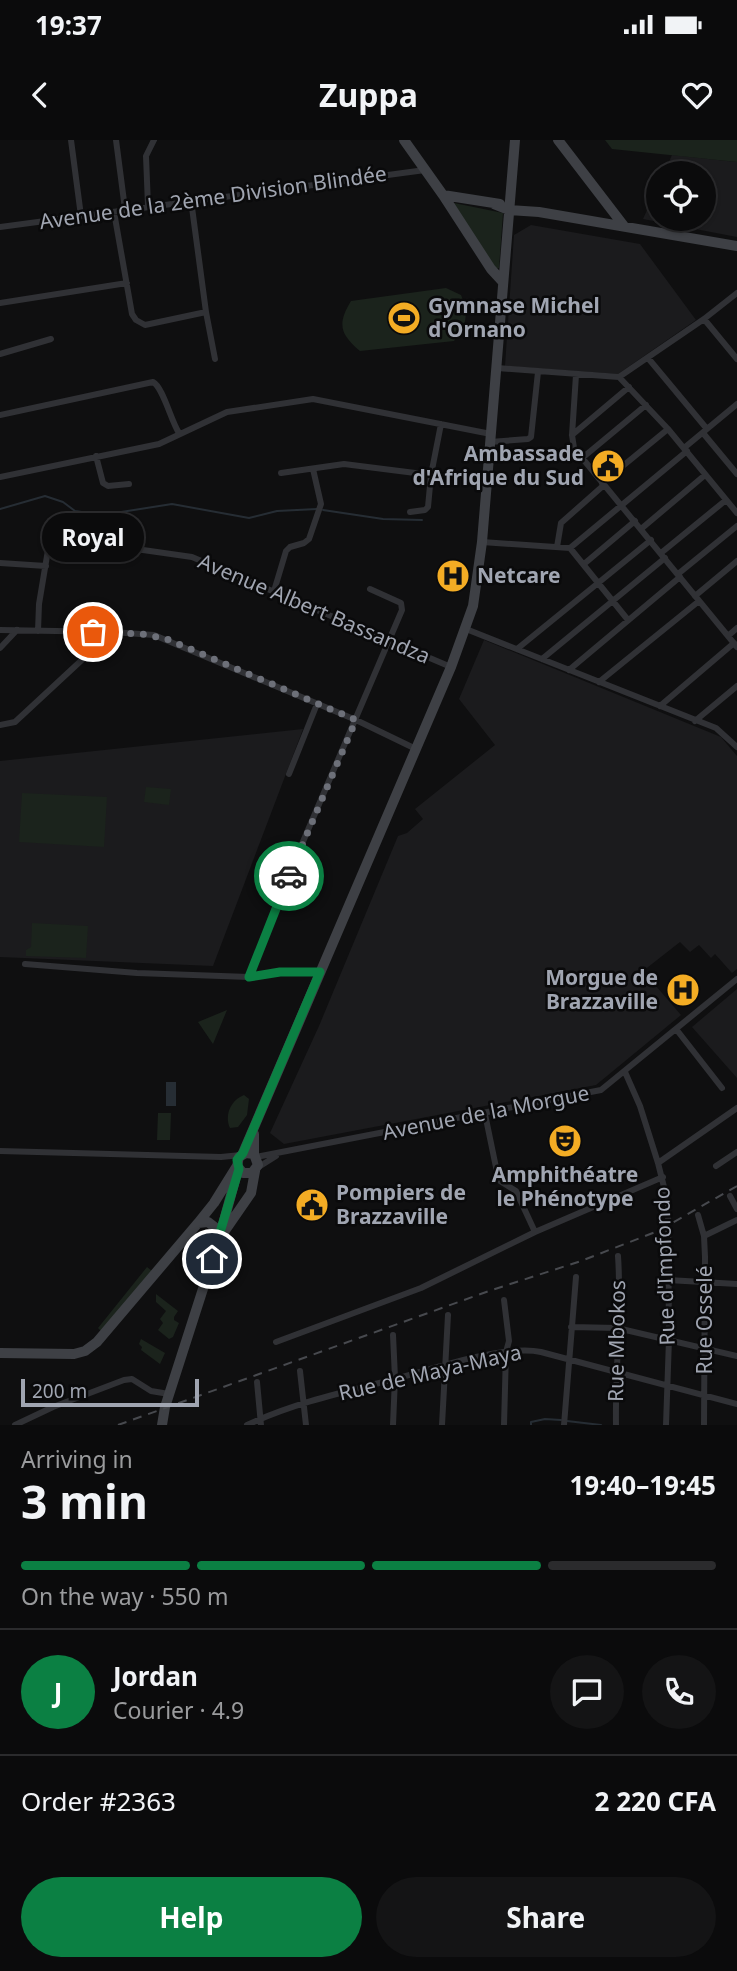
<!DOCTYPE html>
<meta charset="utf-8">
<style>
body{margin:0;font-family:"Noto Sans",sans-serif;background:#141415;color:#f1f3f6;height:100vh;display:flex;flex-direction:column;font-size:26px;white-space:nowrap}
*{box-sizing:border-box;margin:0}
p{font-size:23px;color:#9a9b9d}
.icon{flex:none;width:38px;height:38px;fill:none;stroke:currentColor;stroke-width:2;stroke-linecap:round;stroke-linejoin:round}
.map{position:relative;height:1285px;overflow:hidden}
.sheet{display:flex;flex-direction:column;background:#0b0b0c;flex:1}
.sheet>*{flex:none}
.buttons{position:absolute;left:646px;top:21px;display:grid;gap:14px}
.buttons a{display:grid;place-items:center;width:70px;height:70px;border-radius:50%;background:#0b0b0c;box-shadow:0 2px 5px #0004,0 0 0 2px #2b2b2d;font-size:35px}
.scale{position:absolute;left:21px;bottom:18px;width:178px;box-sizing:border-box;padding-left:7px;border:4px solid #a0a5b1;border-top:0;font-size:19px;line-height:24px;white-space:nowrap;color:#a0a5b1;-webkit-text-stroke:5px #0a0a0b;paint-order:stroke}
.pin{position:absolute;display:grid;place-items:center;width:60px;height:60px;color:#fff;margin:-30px;border:4px solid #fff;border-radius:50%;box-shadow:0 2px 7px #0007}
.courier{position:absolute;display:grid;place-items:center;width:70px;height:70px;margin:-35px;border:5px solid #0b8043;border-radius:50%;background:#fff;color:#222;box-shadow:0 2px 9px #0007}
.bubble{position:absolute;height:49px;border-radius:24px;background:#0b0b0c;box-shadow:0 2px 5px #0004,0 0 0 2px #2b2b2d;font-size:23px;font-weight:700;line-height:49px;text-align:center}
.headline em{font-style:normal;font-weight:700}
.headline div{display:flex;flex-direction:column-reverse}
.headline{display:flex;align-items:center;justify-content:space-between;height:119px;padding:0 21px}
h1{font-size:46px;font-weight:700;line-height:52px}
.bar{display:grid;grid-template-columns:repeat(4,1fr);gap:10px 7px;align-content:center;height:84px;padding:0 21px}
.bar i{height:9px;border-radius:5px;background:#2b2b2d}
.bar .on{background:#0b8043}
.bar p{grid-column:span 4}
.line{display:flex;align-items:center;gap:18px;padding:0 21px;border-top:2px solid #2b2b2d}
.line div{flex:1}
.round{display:grid;place-items:center;flex:none;width:74px;height:74px;border-radius:37px;background:#141415}
.cta{display:flex;gap:14px;margin-top:auto;padding:14px 21px}
.cta a{flex:1;height:80px;border-radius:42px;background:#0b8043;color:#fff;font-size:28px;font-weight:700;line-height:80px;text-align:center}
.cta a+a{background:#141415;color:#f1f3f6}
.status{display:flex;justify-content:space-between;align-items:center;height:49px;padding:0 35px;background:#0b0b0c;direction:ltr}
.status svg{height:19px;fill:currentColor}
header{display:flex;justify-content:space-between;align-items:center;height:91px;padding:0 21px;background:#0b0b0c;font-size:32px;font-weight:700}
.map>svg:first-child{display:block}
.built{fill:#1b1b1d}
.green{fill:#1b231c}
.water{fill:#262d34}
.lines{fill:none;stroke-linecap:round;stroke-linejoin:round}
.stream{stroke:#262d34;stroke-width:2}
.street{stroke:#303135;stroke-width:6}
.secondary{stroke:#3e4045;stroke-width:10}
.rail{stroke:#47494e;stroke-width:2;stroke-dasharray:9 7;stroke-linecap:butt}
.done{stroke:#6d7079;stroke-width:7;stroke-dasharray:0 12.6}
.route{stroke:#0b8043;stroke-width:9}
.labels{text-anchor:middle;stroke-width:5;stroke-linejoin:round;paint-order:stroke}
.street-label{font-size:21px;fill:#a0a5b1;stroke:#0a0a0b}
.poi-label{font-size:21px;font-weight:bold;fill:#a0a5b1;stroke:#0a0a0b;text-anchor:start}
</style>
<div class="status"><b>19:37</b><svg viewBox="0 0 49 12"><path d="M0 12V9h3v3zM5 12V6h3v6zM10 12V3h3v9zM15 12V0h3v12zM26 1h20v11H26zM47 4h2v5h-2z"/></svg></div>
<header><svg class="icon" aria-label="back" viewBox="0 0 24 24"><path d="M15 5l-7 7 7 7"/></svg>Zuppa<svg class="icon" aria-label="heart" viewBox="0 0 24 24"><path d="M12 20l-8-8c-3-5 5-10 8-4 3-6 11-1 8 4z"/></svg></header>
<div class="map">
<svg width="737" height="1285" viewBox="0 0 737 1285">
<rect width="100%" height="100%" fill="#0f0f10"/>
<path class="built" d="M672,15l65,7v75l-94,-18 15,-33v33h46v-46h-40z
M531,85l109,19 56,76 -78,54 -113,-8 9,-131z
M484,500l237,97 16,19v213l-5,4 -17,-19 -4,4 -12,-13 -9,7 -10,-10 -37,29 38,44 -85,70 -312,59 -14,-11 49,-107 79,-190 9,-3 16,-14 -8,-10 80,-64 -36,-46z
M303,589l-90,237 -213,-9v-196z
M737,849v89l-45,-51z"/>
<path class="green" d="M605,0h132v22l-125,-13z
M454,63l49,10 -4,55 -4,1 -44,-64z
M446,148l15,7c8,18 6,31 -7,46l-94,10c-20,-17 -23,-27 -9,-50z
M146,647l25,2 -2,16 -25,-3z
M22,653l85,4 -3,50 -85,-5z
M32,783l56,3 -2,32 -60,-2v-6l5,-3z
M227,870l-14,34 -15,-22z
M244,955l5,4 -2,16 -9,12 -8,1c-6,-13 1,-28 14,-33z
M158,973h13l-1,27h-13z
M147,1127l5,4 -50,61 -4,-4z
M156,1154l22,17 -4,6v3l5,3 -6,14 -4,2 -11,-9 5,-7 -3,-4 6,-8 -10,-9z
M141,1199l24,14 -5,11 -19,-14 1,-3 -3,-3z"/>
<path class="water" d="M166,942h10v24h-10z"/>
<g class="lines">
<path class="stream" d="M0,369l45,-13 18,6 12,9 27,4 70,-11 77,14 28,-7 40,-2
M323,370l60,9 39,1
M567,1281l34,4
M531,1285v-3l14,-3 16,1"/>
<path class="street" d="M71,0l10,76
M116,0l9,69
M148,66l-2,-50 8,-16
M114,72l18,102 4,6 9,5 61,-13 -15,-112
M0,87l425,-57
M0,163l127,-20
M206,172l9,47
M704,179l33,40
M0,214l51,-15
M648,218l59,71
M497,228l122,9 85,-58 33,-26
M576,235l-4,60 2,13 163,199
M619,237l49,52 69,84
M0,275l153,-33c10,5 18,39 26,51
M703,293l34,41
M572,295l57,-48
M490,302l38,-3 3,-2 7,-65
M684,308l53,-44
M96,316l7,27 5,3 21,-2
M581,319l65,-54
M281,333l63,-9 87,11
M0,337l159,-33 68,-32 86,-13 178,35
M602,343l66,-54
M410,372l15,-2 3,-3 3,-32 10,-51
M641,389l64,-54
M482,402l88,6 58,72
M50,406l93,4 49,7 259,110
M557,407l4,-24 43,-38
M570,408l117,-97
M661,413l65,-53
M0,423l46,3
M584,424l51,-43
M678,434l59,-48
M274,451l12,-40 4,-4 14,-4 5,-4 12,-35 -8,-35
M695,456l42,-35
M466,489l250,99 21,19
M0,490l112,2 42,3 202,85 60,29
M38,491l1,-27 13,-78
M728,496l9,-8
M0,508l17,-18
M517,509l134,-109
M542,519l123,-101
M569,530l111,-93
M599,542l100,-81
M660,566l74,-63
M695,581l42,-35
M0,585l15,-3 97,-90
M289,634l28,-70
M25,824l112,9 112,4 31,-5h40
M249,837l50,-126 103,-241 -1,-7 -31,-14
M676,889l46,59
M625,932l15,34 18,57 10,40 1,136 -3,86
M485,974l13,63 2,4 16,10 19,41
M0,1011l221,6 20,-2
M256,1017l345,-67 136,-111
M658,1023l79,-55
M716,1026l21,-14
M257,1028l19,-12
M730,1056l7,13
M698,1075l6,21 1,21 -1,168
M704,1096l33,-16
M668,1140l69,4
M504,1160l5,41 -3,11 -2,73
M571,1187l46,1 120,28
M393,1195l2,43 -2,47
M276,1202l145,-54 114,-56 128,-55
M300,1231l6,54
M257,1242l4,43
M15,1285l38,-18 71,-27 8,-1 19,12 18,3
M247,1285c47,-22 97,-33 148,-46 37,-10 110,-35 146,-27l196,52
M442,1285l6,-110
M564,1285l12,-148
M616,1285c-1,-56 6,-114 2,-169"/>
<path class="secondary" d="M404,0l39,55 57,9
M558,0l66,86
M443,55l48,74 12,13
M494,64l15,6 30,2 198,34
M243,1013l208,-486 22,-61 9,-64 33,-402
M254,1014l-8,-1 -7,4 -2,9 6,7h9l6,-8 -4,-11v-20
M198,1083l10,-1 13,10
M222,1095l29,-42 4,-22
M0,1213l74,1 11,-3 12,-9 101,-119 16,-20 23,-37
M162,1285l3,-18 54,-168 18,-66"/>
<path class="rail" d="M118,1285l371,-134 92,-30 77,-30 79,-45"/>
</g>
<g class="lines">
<path class="done" d="M93,492l49,2 25,5 189,81 -67,156"/>
<path class="route" d="M212,1119l27,-90 -2,-9 6,-7 77,-181h-40l-31,5 40,-101"/>
</g>
<defs>
<symbol id="stadium-disc" viewBox="-11 -11 22 22"><circle r="9.5" fill="#f3ac24" stroke="#0a0a0b"/><path d="M0-5a6.5 5 0 1 0 0 10a6.5 5 0 1 0 0-10ZM-3.5-1.8h7v3.6h-7Z" fill="#111"/></symbol>
<symbol id="civic-disc" viewBox="-11 -11 22 22"><circle r="9.5" fill="#f3ac24" stroke="#0a0a0b"/><path d="M-.6-6.5H3V-4.5H.6V-3L4-1V1h2V6H-6V1h2V-1L-.6-3ZM-1.2 2.5V6h2.4V2.5Z" fill="#111"/></symbol>
<symbol id="hospital-disc" viewBox="-11 -11 22 22"><circle r="9.5" fill="#f3ac24" stroke="#0a0a0b"/><path d="M-5-5h3v3.5h4V-5h3V5h-3V1.5h-4V5h-3Z" fill="#111"/></symbol>
<symbol id="theatre-disc" viewBox="-11 -11 22 22"><circle r="9.5" fill="#f3ac24" stroke="#0a0a0b"/><path d="M-5-5.5Q0-4 5-5.5V0Q5 5 0 6Q-5 5-5 0ZM-3.3-2.5H-1v1.5H-3.3ZM1-2.5H3.3v1.5H1ZM-2.8 1Q0 5.5 2.8 1Z" fill="#111"/></symbol>
</defs>
<g fill-rule="evenodd">
<use href="#stadium-disc" x="385" y="159" width="38" height="38"/>
<use href="#civic-disc" x="589" y="307" width="38" height="38"/>
<use href="#hospital-disc" x="434" y="417" width="38" height="38"/>
<use href="#hospital-disc" x="664" y="831" width="38" height="38"/>
<use href="#theatre-disc" x="546" y="982" width="38" height="38"/>
<use href="#civic-disc" x="293" y="1046" width="38" height="38"/>
</g>
<g class="labels">
<g class="street-label">
<text transform="translate(213 58) rotate(-8)" y="7">Avenue de la 2ème Division Blindée</text>
<text transform="translate(314 469) rotate(23)" y="7">Avenue Albert Bassandza</text>
<text transform="translate(486 973) rotate(-11)" y="7">Avenue de la Morgue</text>
<text transform="translate(665 1126) rotate(-92)" y="7">Rue d'Impfondo</text>
<text transform="translate(705 1180) rotate(-90)" y="7">Rue Osselé</text>
<text transform="translate(617 1201) rotate(-89)" y="7">Rue Mbokos</text>
<text transform="translate(430 1233) rotate(-13)" y="7">Rue de Maya-Maya</text>
</g>
<g class="poi-label">
<text x="428" y="173">Gymnase Michel<tspan x="428" dy="24">d'Ornano</tspan></text>
<text x="584" y="321" text-anchor="end">Ambassade<tspan x="584" dy="24">d'Afrique du Sud</tspan></text>
<text x="477" y="443">Netcare</text>
<text x="658" y="845" text-anchor="end">Morgue de<tspan x="658" dy="24">Brazzaville</tspan></text>
<text x="565" y="1042" text-anchor="middle">Amphithéatre<tspan x="565" dy="24">le Phénotype</tspan></text>
<text x="336" y="1060">Pompiers de<tspan x="336" dy="24">Brazzaville</tspan></text>
</g>
</g>
</svg>
<div class="buttons">
<a><svg class="icon" aria-label="locate" viewBox="0 0 24 24"><circle cx="12" cy="12" r="6"/><path d="M12 2v4M12 18v4M2 12h4M18 12h4"/></svg></a>
</div>
<div class="scale">200 m</div>
<div class="pin" style="left:93px;top:492px;background:#ea580c"><svg class="icon" aria-label="bag" viewBox="0 0 24 24"><path d="M5 8h14l-1 12H6zM9 8a3 3 0 0 1 6 0"/></svg></div>
<div class="pin" style="left:212px;top:1119px;background:#1f2937"><svg class="icon" aria-label="home" viewBox="0 0 24 24"><path d="M3 11l9-7 9 7M6 9v11h12V9"/></svg></div>
<div class="courier" style="left:289px;top:736px"><svg class="icon" aria-label="car" viewBox="0 0 24 24"><path d="M5 17H2v-5l4-1 3-4h7l3 4 3 1v5h-3M9 17h6M6 11h13"/><circle cx="7" cy="17" r="2"/><circle cx="17" cy="17" r="2"/></svg></div>
<div class="bubble" style="left:42px;top:373px;width:102px">Royal</div>
</div>
<section class="sheet">
<div class="headline"><div><h1>3 min</h1><p>Arriving in</p></div><em>19:40–19:45</em></div>
<div class="bar"><i class="on"></i><i class="on"></i><i class="on"></i><i></i><p>On the way · 550 m</p></div>
<div class="line" style="height:126px"><b class="round" style="background:#0b8043;color:#fff">J</b><div><b>Jordan</b><p>Courier · 4.9</p></div><a class="round"><svg class="icon" aria-label="chat" viewBox="0 0 24 24"><path d="M4 5h16v11H9l-5 4z"/></svg></a><a class="round"><svg class="icon" aria-label="phone" viewBox="0 0 24 24"><path d="M5 4h4l2 5-3 2q2 4 5 5l2-3 5 2v4C11 20 4 13 5 4z"/></svg></a></div>
<div class="line" style="height:91px"><div>Order #2363</div><b>2 220 CFA</b></div>
<div class="cta"><a>Help</a><a>Share</a></div>
</section>
